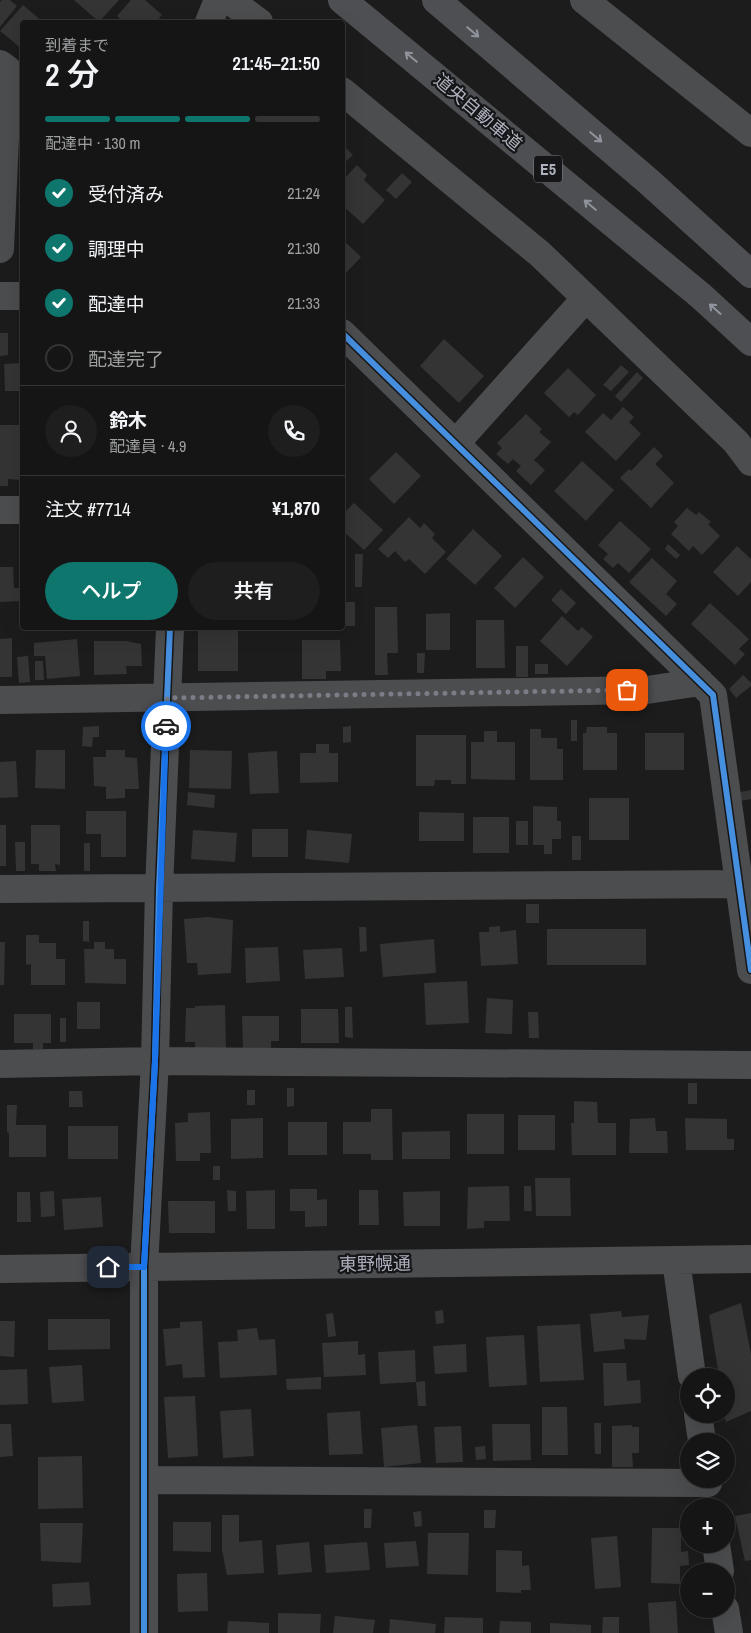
<!DOCTYPE html>
<html lang="ja">
<meta charset="utf-8">
<style>
body{margin:0;font-family:"Archivo Narrow","Noto Sans JP",sans-serif;background:#1e1e1e;color:#f1f3f6;height:100vh;display:flex;flex-direction:column;font-size:19px;white-space:nowrap}
*{box-sizing:border-box;margin:0}
p{font-size:16px;color:#9d9fa0}
.icon{flex:none;width:28px;height:28px;fill:none;stroke:currentColor;stroke-width:2;stroke-linecap:round;stroke-linejoin:round}
.map{position:relative;flex:1;overflow:hidden}
.drawer{position:absolute;left:20px;top:20px;width:325px;height:610px;display:flex;flex-direction:column;background:#151515;border-radius:5px;box-shadow:0 5px 20px #0002,0 0 0 1px #343434}
.drawer>*{flex:none}
.buttons{position:absolute;left:680px;top:1368px;display:grid;gap:10px}
.buttons a{display:grid;place-items:center;width:55px;height:55px;border-radius:50%;background:#151515;box-shadow:0 5px 20px #0002,0 0 0 1px #343434;font-size:25px}
.pin{position:absolute;display:grid;place-items:center;width:42px;height:42px;color:#fff;margin:-21px;border-radius:10px;box-shadow:0 2px 8px #0006}
.courier{position:absolute;display:grid;place-items:center;width:50px;height:50px;margin:-25px;border:4px solid #1a73e8;border-radius:50%;background:#fff;color:#222;box-shadow:0 1px 6px #0007}
.head em{font-style:normal;font-weight:600}
.head div{display:flex;flex-direction:column-reverse}
.head{display:flex;align-items:center;justify-content:space-between;height:85px;padding:0 25px}
h1{font-size:32px;font-weight:600;line-height:38px}
.bar{display:grid;grid-template-columns:repeat(4,1fr);gap:8px 5px;align-content:center;height:60px;padding:0 25px}
.bar i{height:6px;border-radius:4px;background:#343434}
.bar .current{background:#0f766e}
.bar p{grid-column:span 4}
.line{display:flex;align-items:center;gap:12px;padding:0 25px;border-top:1px solid #343434}
.line div{flex:1}
.round{display:grid;place-items:center;flex:none;width:52px;height:52px;border-radius:26px;background:#1e1e1e}
ol{padding:0 25px;list-style:none}
li{display:flex;align-items:center;gap:15px;height:55px}
li p{margin-inline-start:auto}
li .icon{padding:5px;border-radius:50%;background:#0f766e;color:#fff;stroke-width:4}
li:last-child{color:#9d9fa0}
li i{width:28px;height:28px;border:2px solid #343434;border-radius:50%}
.primary-button{display:flex;gap:10px;margin-top:auto;padding:10px 25px}
.primary-button a{flex:1;height:58px;border-radius:30px;background:#0f766e;color:#fff;font-size:20px;font-weight:600;line-height:58px;text-align:center}
.primary-button a+a{background:#1e1e1e;color:#f1f3f6}
.map>svg:first-child{display:block}
.building{fill:#343434}
.lines{fill:none;stroke-linecap:round;stroke-linejoin:round}
.street{stroke:#4c4d4f;stroke-width:28}
.highway{stroke:#4e4f52;stroke-width:28}
.cycleway-casing{stroke:#161618;stroke-width:9}
.cycleway{stroke:#468fdf;stroke-width:6}
.oneway{stroke:#90949d}
.done{stroke:#7a7d85;stroke-width:5;stroke-dasharray:0 9}
.route{stroke:#1a73e8;stroke-width:6}
.labels{text-anchor:middle;stroke-width:4.5;stroke-linejoin:round;paint-order:stroke}
.shield{fill:#161618;stroke:#80828c;stroke-width:1}
.shield-label{font-size:16px;font-weight:bold;fill:#adb1bd}
.street-label{font-size:18px;fill:#adb1bd;stroke:#161618}
</style>
<div class="map">
<svg width="751" height="1633" viewBox="0 0 751 1633">
<rect width="100%" height="100%" fill="#1c1c1c"/>
<path class="building" d="M2,0h8l7,6 -17,21v-25z
M74,0h45l-20,22z
M131,0h14l17,15 -6,7h-33l-6,-6z
M23,5l20,17h-21v27l-22,-18z
M342,144l11,11 -11,10z
M357,165l10,10 -3,5 21,20 -22,24 -21,-19v-24z
M402,173l10,9 -16,17 -10,-9z
M342,239l19,18 -19,20z
M0,333h8v22l-8,1z
M444,339l40,37 -25,27 -39,-37z
M22,363v28h-17l-1,-27z
M621,365l8,7 -18,19 -8,-6z
M568,368l28,27 -18,20 -4,-3 -5,5 -25,-24z
M637,372l6,6 -22,24 -6,-6z
M623,407l11,10 -5,5 12,12 -25,27 -31,-29 18,-19 8,7z
M526,414l16,15 -3,3 12,10 -17,18 11,10 -14,15 -15,-14 5,-5 -8,-7 -5,5 -12,-10 6,-6 -5,-5z
M0,425h20l1,55 -13,-1v7h-8z
M654,447l9,9 -8,8 19,19 -23,25 -31,-30 9,-9 2,2z
M396,452l25,24 -27,28 -25,-25z
M582,461l32,29 -28,31 -32,-30z
M354,503l29,27 -19,20 -22,-20v-15z
M687,508l9,7 3,-3 12,10 -3,2 12,12 -18,19 -9,-9 -4,5 -18,-17 7,-8 -4,-4z
M409,517l11,11 4,-5 11,11 -3,4 14,14 -21,22 -16,-15 -4,3 -10,-11 -7,7 -10,-9z
M620,521l31,28 -22,24 -11,-10 -5,5 -10,-9 5,-5 -10,-9z
M473,529l29,27 -27,29 -29,-26z
M668,544l12,11 -4,4 -11,-10z
M737,546l14,13v23l-13,14 -25,-24z
M355,554h8l-1,33h-7z
M523,557l21,20 -29,31 -21,-20z
M652,558l25,23 -11,13 11,10 -11,12 -37,-34z
M0,567h13l1,21h8v13l-22,1z
M561,589l15,14 -10,11 -15,-14z
M343,602h12v24h-13z
M710,603l39,36 -10,10 6,5 -10,11 -44,-41z
M375,607h22l1,46h-11l1,22h-13z
M450,613v37h-24v-36z
M562,616l16,15 4,-4 11,10 -26,29 -27,-25z
M476,620h28l1,48h-29z
M198,628h40v43h-40z
M12,638v39h-12v-38z
M77,639l3,37 -33,3 -2,-23h-11v-13z
M302,640h38l1,31h-15v8h-24z
M94,641h32l15,3 1,22h-16l1,8 -33,1z
M516,646h12v31h-12z
M417,653h8l-1,20h-7z
M28,656l2,26 -11,1 -2,-26z
M35,661h8l1,19h-9z
M535,664h13v10h-13z
M743,675l8,8v3l-15,12 -7,-9z
M571,720h6v21h-6z
M99,726v11h-6l-1,10 -10,-1 1,-19z
M351,726v16l-8,1v-16z
M587,727h20v6h10v37h-34v-37h3z
M530,729h11v9h16v11h6v31h-33z
M484,731h13v11h18v38l-44,-1v-37h13z
M645,733h39v37h-39z
M416,735h50v49h-15v-4h-16l-1,6h-18z
M316,744h13v9h9v29l-38,1v-30h16z
M36,750h29v39l-30,-1z
M106,750h19v7l12,1 2,31h-14v9l-19,1v-12l-12,-1 -1,-29h13z
M190,750l42,1 -1,38 -42,-1z
M277,751l2,42 -29,1 -2,-41z
M16,761l2,36 -18,1v-36z
M751,790v9l-10,2 -1,-9z
M188,792l27,3 -1,13 -27,-3z
M589,798h40v42h-40z
M533,806l24,1v14h4v18h-9v15h-8v-9h-11z
M86,811h40v46h-25v-23h-15z
M419,812l45,1v28h-45z
M473,817h36v36h-36z
M516,821h12v24h-12z
M0,825h6v41h-6z
M31,825h29v40l-5,-1 1,7h-17v-7h-8z
M252,829h36v28h-36z
M193,830l44,3 -2,29 -44,-3z
M307,830l45,4 -3,29 -44,-4z
M572,836h9v24h-9z
M15,842h10v29h-9z
M84,843h6v28h-6z
M526,904h13v19h-13z
M208,917l25,3 -2,53 -33,2 -1,-12h-10l-3,-44z
M83,921h6v21l-6,-1z
M500,926v6l16,-2 2,34 -37,2 -2,-34h10v-5z
M359,927h7l1,24 -7,1z
M547,929h99v36h-99z
M26,935h13v8h17v16h9v26h-34v-21l-5,1z
M434,939l2,34 -53,4 -3,-33z
M0,942h5l-1,43h-4z
M94,942h11v7h9v10h12v25l-41,-1 -1,-34h10z
M278,947l2,34 -34,2 -1,-35z
M342,948l2,29 -39,2 -2,-29z
M467,981l2,42 -43,2 -2,-42z
M487,998l26,2 -1,34 -27,-1z
M77,1002h23v27h-23z
M225,1005l1,43 -31,1v-7h-10l1,-34h9v-2z
M345,1007h7l1,31 -8,-1z
M301,1009h37l1,34h-38z
M528,1012h10l1,26h-10z
M14,1014h37v29h-8v6h-10v-6h-19z
M242,1016h37v25h-8v8l-28,-1z
M60,1018h6v24h-6z
M688,1083h9v21h-9z
M287,1088h7v18l-7,1z
M247,1090h8v15h-8z
M69,1091h13l1,16h-14z
M574,1101l23,1 1,21h18v32h-44l-1,-32h3z
M7,1105h10l-1,20h30v32h-37v-24l-2,-1z
M371,1109h21l1,51h-22v-6h-28v-32h28z
M210,1112l1,41h-11v8h-24l-1,-38 13,-1v-9z
M467,1114h37v40h-37z
M518,1115h37v35h-37z
M263,1118v40l-32,1v-40z
M655,1118l1,13h11l1,22h-39l1,-34z
M685,1118l42,1v20h7v11h-48z
M288,1122h39v33h-39z
M68,1126h50v33h-50z
M450,1131v28h-48v-27z
M213,1166h7v14h-7z
M535,1178h35l1,38h-35z
M509,1186l1,35h-26v7l-17,1 1,-42z
M524,1186h7l1,25h-8z
M290,1189h27v11l10,-1v27l-22,1v-16h-15z
M227,1190l9,1v20h-8z
M275,1190v39h-28l-1,-38z
M359,1190h19l1,35h-20z
M54,1191l1,25 -14,1 -1,-25z
M440,1191v35h-36l-1,-34z
M17,1192h13l1,30h-14z
M101,1197l2,30 -39,3 -2,-31z
M168,1201h47v32h-46z
M741,1303l10,51v57l-25,11 -2,-8h2v-38h-7l-10,-61z
M443,1310l1,13 -8,1 -1,-13z
M621,1311l1,6 27,-2 -3,25 -22,-1 1,10 -31,3 -4,-38z
M333,1313l3,23 -8,1 -2,-23z
M48,1319h62v30l-62,1z
M0,1321h15l-1,36 -14,-1z
M202,1321l3,56 -22,1 -1,-14 -16,2 -3,-37 17,-1v-6z
M580,1324l4,56 -44,2 -3,-56z
M257,1328l2,12 16,-1 2,36 -57,3 -2,-36 20,-1 -1,-11z
M524,1335l3,50 -38,2 -3,-50z
M358,1341v14l7,-1 1,21 -42,2 -2,-34z
M466,1344l1,28 -32,2 -2,-28z
M415,1350l1,32 -36,2 -2,-32z
M603,1363h23l1,18 13,-1 1,23 -37,3z
M82,1365l2,36 -32,2 -3,-36z
M27,1369l1,35 -28,1v-35z
M321,1377v12l-34,1 -1,-11z
M425,1381l1,25h-8l-2,-24z
M195,1396l3,60 -30,2 -4,-61z
M542,1407h25l1,48h-26z
M251,1409l3,47 -31,2 -3,-47z
M360,1411l3,43 -34,1 -2,-42z
M594,1423h7v31h-6z
M0,1424h11l2,32 -13,1z
M492,1424h38l1,36 -38,1z
M417,1425l4,38 -37,4 -3,-39z
M632,1425v2h7v26h-7l1,14h-21v-41z
M461,1426l2,36 -27,1 -2,-36z
M485,1446l1,13 -10,1 -1,-13z
M82,1456l1,52 -45,1v-52z
M364,1509h8l-1,19h-7z
M484,1510h12l-1,18h-11z
M421,1511l1,15 -7,1 -2,-15z
M751,1513v47l-6,1 -10,-45z
M222,1515h17v27l23,-2 2,33 -37,2 -5,-25z
M173,1522h38v30l-38,-1z
M40,1523h43l-2,40 -40,-2z
M652,1528h29v24l7,-1 1,14 -9,1v18l-29,-1z
M428,1533h41l-1,42 -41,-1z
M617,1536l4,51 -26,2 -4,-51z
M416,1541l3,25 -33,2 -2,-25z
M309,1542l3,30 -34,3 -2,-30z
M367,1542l3,28 -44,3 -2,-28z
M496,1550l26,1v15l7,-1 2,25h-10v3l-25,-1z
M207,1573l1,38 -30,1 -1,-38z
M89,1582l2,23 -38,2 -1,-23z
M676,1601l2,32h-28l-2,-30z
M278,1613l43,1 -1,19h-42z
M335,1616l40,4 -2,13h-40z
M445,1617l38,1v15h-39z
M603,1617h16v16h-17z
M390,1619l46,5 -1,9h-46z
M228,1621l41,2v10h-42z
M500,1621l31,1v11h-32z
M550,1623l41,2v8h-41z"/>
<g class="lines">
<path class="street" d="M229,0l30,22
M584,0l167,133
M209,22l9,-22
M0,64l8,6 -8,179
M342,91l198,163 196,188 15,20
M0,296h22
M342,333l371,362 38,275
M456,443l130,-145
M0,510h22
M0,700l647,-10 53,-8
M0,889l739,-5
M0,1064l155,-3 596,4
M676,1260l16,116
M0,1269l751,-10
M698,1414l4,27
M144,1480l564,3
M716,1544l4,27
M725,1609l4,24
M144,1633v-366l11,-206 4,-172 11,-261"/>
<path class="highway" d="M342,0l359,296 50,46
M436,0l212,181 103,93"/>
<defs>
<path id="cycleway" d="M342,333l371,362 38,275
M144,1633v-366l11,-206 4,-172 11,-261"/>
</defs>
<use href="#cycleway" class="cycleway-casing"/>
<use href="#cycleway" class="cycleway"/>
</g>
<defs><path id="oneway-shaft" d="M-6 0H5M1.5-3L5.5 0L1.5 3" fill="none" stroke-width="1.6" stroke-linecap="round" stroke-linejoin="round" transform="scale(1.25)"/></defs>
<g class="oneway">
<use href="#oneway-shaft" transform="translate(473 32) rotate(40)"/>
<use href="#oneway-shaft" transform="translate(411 57) rotate(-140)"/>
<use href="#oneway-shaft" transform="translate(596 137) rotate(40)"/>
<use href="#oneway-shaft" transform="translate(590 205) rotate(-140)"/>
<use href="#oneway-shaft" transform="translate(715 309) rotate(-138)"/>
</g>
<g class="lines">
<path class="done" d="M166,726l1,-28 460,-8"/>
<path class="route" d="M108,1267h36l11,-206 11,-335"/>
</g>
<g class="labels">
<rect class="shield" x="534" y="155.5" width="28" height="27" rx="4"/>
<g class="shield-label">
<text x="548" y="175">E5</text>
</g>
<g class="street-label">
<text transform="translate(478 112) rotate(40)" y="6">道央自動車道</text>
<text transform="translate(375 1264) rotate(-1)" y="6">東野幌通</text>
</g>
</g>
</svg>
<div class="buttons">
<a><svg class="icon" aria-label="locate" viewBox="0 0 24 24"><circle cx="12" cy="12" r="6"/><path d="M12 2v4M12 18v4M2 12h4M18 12h4"/></svg></a>
<a><svg class="icon" aria-label="layers" viewBox="0 0 24 24"><path d="M12 4l9 5-9 5-9-5zM3 14l9 5 9-5"/></svg></a>
<a>+</a>
<a>−</a>
</div>
<div class="pin" style="left:627px;top:690px;background:#ea580c"><svg class="icon" aria-label="bag" viewBox="0 0 24 24"><path d="M5 8h14l-1 12H6zM9 8a3 3 0 0 1 6 0"/></svg></div>
<div class="pin" style="left:108px;top:1267px;background:#1f2937"><svg class="icon" aria-label="home" viewBox="0 0 24 24"><path d="M3 11l9-7 9 7M6 9v11h12V9"/></svg></div>
<div class="courier" style="left:166px;top:726px"><svg class="icon" aria-label="car" viewBox="0 0 24 24"><path d="M5 17H2v-5l4-1 3-4h7l3 4 3 1v5h-3M9 17h6M6 11h13"/><circle cx="7" cy="17" r="2"/><circle cx="17" cy="17" r="2"/></svg></div>
<section class="drawer">
<div class="head"><div><h1>2 分</h1><p>到着まで</p></div><em>21:45–21:50</em></div>
<div class="bar"><i class="current"></i><i class="current"></i><i class="current"></i><i></i><p>配達中 · 130 m</p></div>
<ol>
<li><svg class="icon" aria-label="check" viewBox="0 0 24 24"><path d="M5 12l5 5 9-10"/></svg>受付済み<p>21:24</p></li>
<li><svg class="icon" aria-label="check" viewBox="0 0 24 24"><path d="M5 12l5 5 9-10"/></svg>調理中<p>21:30</p></li>
<li><svg class="icon" aria-label="check" viewBox="0 0 24 24"><path d="M5 12l5 5 9-10"/></svg>配達中<p>21:33</p></li>
<li><i></i>配達完了</li>
</ol>
<div class="line" style="height:90px"><a class="round"><svg class="icon" aria-label="person" viewBox="0 0 24 24"><circle cx="12" cy="8" r="4"/><path d="M4 21q1-7 8-7t8 7"/></svg></a><div><b>鈴木</b><p>配達員 · 4.9</p></div><a class="round"><svg class="icon" aria-label="phone" viewBox="0 0 24 24"><path d="M5 4h4l2 5-3 2q2 4 5 5l2-3 5 2v4C11 20 4 13 5 4z"/></svg></a></div>
<div class="line" style="height:65px"><div>注文 #7714</div><b>¥1,870</b></div>
<div class="primary-button"><a>ヘルプ</a><a>共有</a></div>
</section>
</div>
